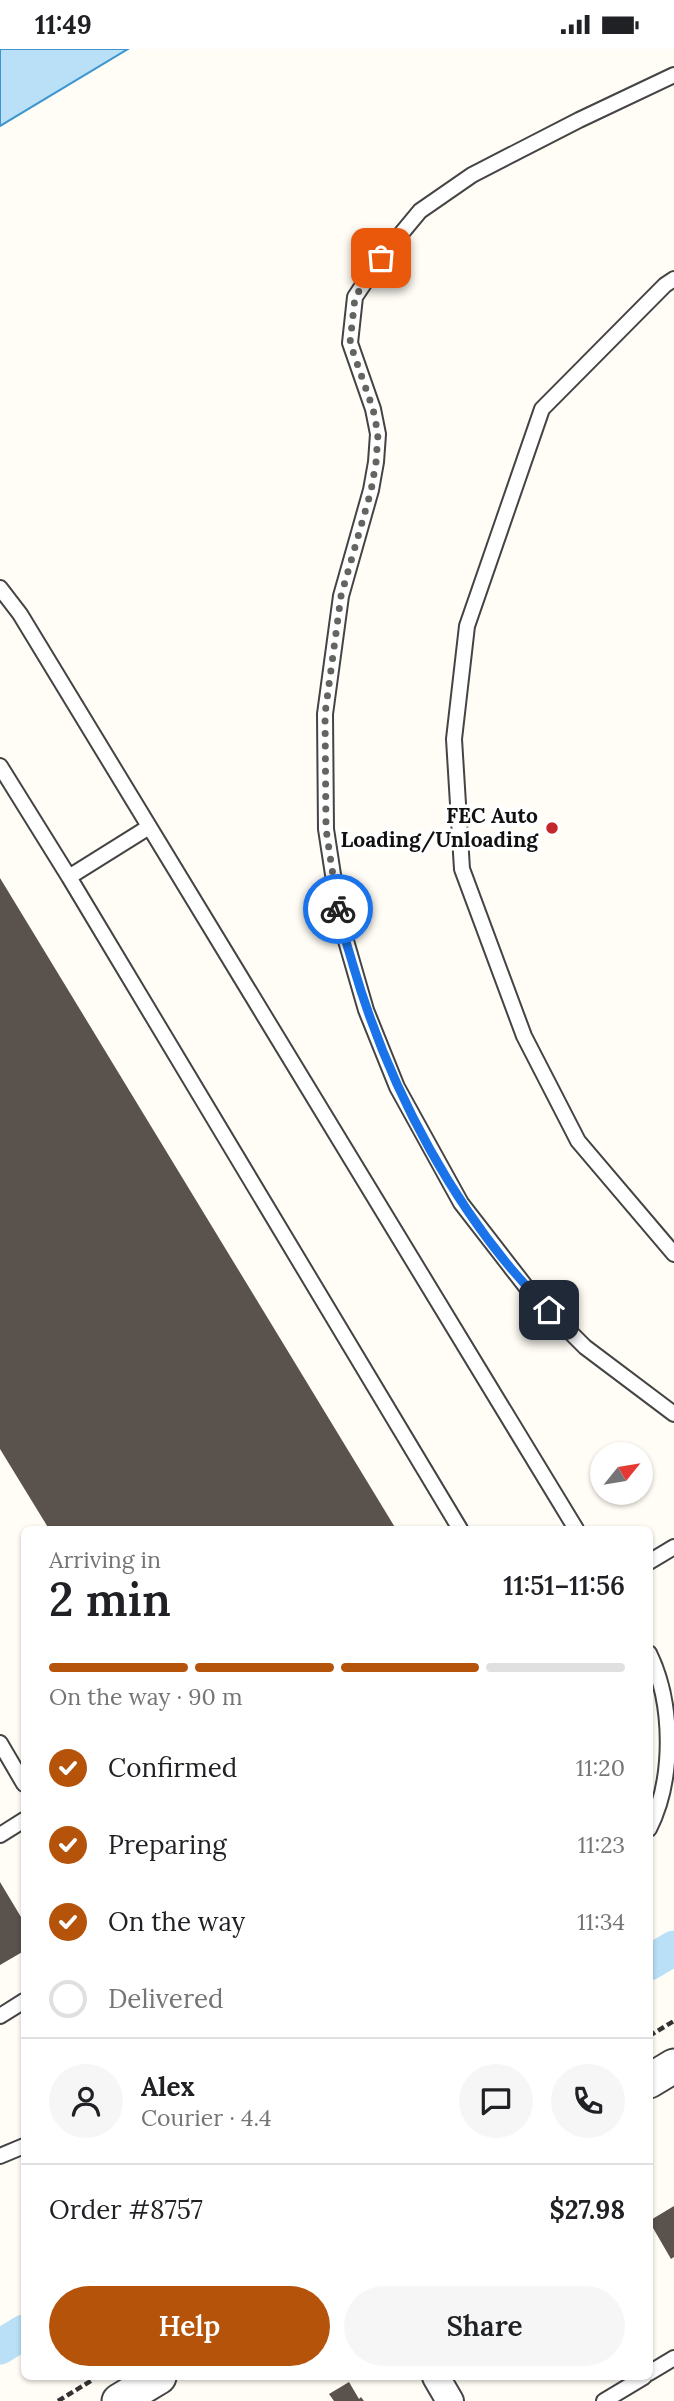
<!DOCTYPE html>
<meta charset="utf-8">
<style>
body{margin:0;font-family:Lora,serif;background:#f6f6f6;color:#202124;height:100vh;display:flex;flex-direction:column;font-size:26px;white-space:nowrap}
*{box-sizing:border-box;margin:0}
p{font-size:23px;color:#757577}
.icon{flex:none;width:38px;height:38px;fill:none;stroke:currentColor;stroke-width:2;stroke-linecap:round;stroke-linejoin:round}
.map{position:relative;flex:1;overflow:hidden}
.panel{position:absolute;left:21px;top:1477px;width:632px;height:854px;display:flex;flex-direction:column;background:#fff;border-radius:10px;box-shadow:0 2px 5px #0004}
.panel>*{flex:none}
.needle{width:46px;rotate:60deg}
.tools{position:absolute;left:590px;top:1393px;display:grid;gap:14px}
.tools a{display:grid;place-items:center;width:63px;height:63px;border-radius:50%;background:#fff;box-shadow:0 2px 5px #0004;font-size:35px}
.pin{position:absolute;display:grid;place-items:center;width:60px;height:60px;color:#fff;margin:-30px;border-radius:14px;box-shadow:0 4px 10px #0006}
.courier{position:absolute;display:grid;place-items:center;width:70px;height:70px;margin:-35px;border:5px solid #1a73e8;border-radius:50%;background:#fff;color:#222;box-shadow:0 2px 9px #0007}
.headline em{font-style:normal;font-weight:600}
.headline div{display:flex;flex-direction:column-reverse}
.headline{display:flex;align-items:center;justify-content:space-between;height:119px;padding:0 28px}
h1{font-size:46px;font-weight:600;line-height:52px}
.bar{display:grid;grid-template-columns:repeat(4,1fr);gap:10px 7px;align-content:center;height:84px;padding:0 28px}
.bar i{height:9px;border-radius:5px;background:#e0e0e0}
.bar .current{background:#b45309}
.bar p{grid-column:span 4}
.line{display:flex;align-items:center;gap:18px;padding:0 28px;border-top:2px solid #e0e0e0}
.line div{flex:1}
.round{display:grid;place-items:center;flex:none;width:74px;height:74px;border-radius:37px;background:#f6f6f6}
ol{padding:0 28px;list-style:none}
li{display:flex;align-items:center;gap:21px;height:77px}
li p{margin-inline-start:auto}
li .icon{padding:7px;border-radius:50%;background:#b45309;color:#fff;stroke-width:4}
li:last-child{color:#757577}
li i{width:38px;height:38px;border:4px solid #e0e0e0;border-radius:50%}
.primary-button{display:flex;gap:14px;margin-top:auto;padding:14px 28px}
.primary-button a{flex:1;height:80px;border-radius:42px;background:#b45309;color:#fff;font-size:28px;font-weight:600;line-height:80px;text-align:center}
.primary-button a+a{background:#f6f6f6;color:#202124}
.status{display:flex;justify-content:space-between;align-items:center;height:49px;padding:0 35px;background:#fff;direction:ltr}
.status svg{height:19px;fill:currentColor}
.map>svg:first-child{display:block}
.water{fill:#b9e0f7;stroke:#3f96cf;stroke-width:2}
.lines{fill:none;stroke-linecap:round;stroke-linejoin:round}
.canal{stroke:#b9e0f7;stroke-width:35}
.building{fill:#5a524d}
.service-casing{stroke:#444;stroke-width:18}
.minor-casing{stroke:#444;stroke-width:30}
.tertiary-casing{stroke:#444;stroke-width:37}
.path{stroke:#333;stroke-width:4.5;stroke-dasharray:7 3.5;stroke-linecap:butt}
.service{stroke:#fff;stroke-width:14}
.minor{stroke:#fff;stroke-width:26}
.tertiary{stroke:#fff;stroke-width:33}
.done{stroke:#646461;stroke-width:7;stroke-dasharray:0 12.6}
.route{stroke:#1a73e8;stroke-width:9}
.poi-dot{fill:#c4262e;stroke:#fff;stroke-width:2.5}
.labels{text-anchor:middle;stroke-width:7;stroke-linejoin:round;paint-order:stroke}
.poi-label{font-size:21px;font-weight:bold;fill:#111;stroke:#fff;text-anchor:end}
</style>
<div class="status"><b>11:49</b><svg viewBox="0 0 49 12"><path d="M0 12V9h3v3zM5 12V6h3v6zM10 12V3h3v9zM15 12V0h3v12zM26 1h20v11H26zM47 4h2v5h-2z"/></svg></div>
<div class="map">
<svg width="674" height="2352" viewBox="0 0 674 2352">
<rect width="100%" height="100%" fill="#fffdf5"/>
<path class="water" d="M0,0h128l-128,77z"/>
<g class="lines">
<path class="canal" d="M649,1914l25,-15
M0,2298l24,-15"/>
</g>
<path class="building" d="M0,829l396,651h-347l-49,-80z
M0,1833l24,40v29l-24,14z
M674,2157v51l-3,2 -22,-38z
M349,2333l10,17 2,-2 3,4h-30l-5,-7z"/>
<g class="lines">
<defs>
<path id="service" d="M674,26l-95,45 -107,55 -52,36 -39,47 -26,39 -5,46 23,66 5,25 -2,28 -5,28 -30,106 -16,118 1,115 14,91 26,90 31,77 64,116 69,89 55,55 89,67
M674,230l-9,6 -123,124 -75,217 -13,113 8,130 62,167 54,105 96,113
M0,539l20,26 556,915
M0,717l69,111
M149,778l-80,50 391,652
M649,1513l25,-15
M649,1604c25,51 25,127 0,176
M0,1694l24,41
M0,1786l24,-15
M0,1967l24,-15
M0,2107l24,-10
M649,2324l25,-15
M604,2352l40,-24"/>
<path id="minor" d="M436,2328l14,24"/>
<path id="tertiary" d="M649,2032l25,-15
M119,2352l40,-24"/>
</defs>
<use href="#service" class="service-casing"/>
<use href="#minor" class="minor-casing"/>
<use href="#tertiary" class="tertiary-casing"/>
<path class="path" d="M649,1987l25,-15
M58,2352l36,-22"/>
<use href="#service" class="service"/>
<use href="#minor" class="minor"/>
<use href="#tertiary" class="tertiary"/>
</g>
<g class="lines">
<path class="done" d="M338,860l-12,-80 -1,-115 16,-118 30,-105 5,-29 2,-28 -5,-25 -23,-66 5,-46 26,-39"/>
<path class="route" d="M338,860c3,19 10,38 15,56 36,124 104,253 196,345"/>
</g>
<circle class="poi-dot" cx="552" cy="779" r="7"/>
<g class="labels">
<g class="poi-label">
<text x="538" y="774">FEC Auto<tspan x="538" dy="24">Loading/Unloading</tspan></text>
</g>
</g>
</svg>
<div class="tools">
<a><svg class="needle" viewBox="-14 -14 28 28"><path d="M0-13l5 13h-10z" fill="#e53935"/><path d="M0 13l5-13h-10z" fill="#757577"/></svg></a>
</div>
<div class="pin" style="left:381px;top:209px;background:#ea580c"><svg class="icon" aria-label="bag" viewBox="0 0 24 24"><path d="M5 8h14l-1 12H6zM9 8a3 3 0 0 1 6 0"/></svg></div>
<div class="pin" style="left:549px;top:1261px;background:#1f2937"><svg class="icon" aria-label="home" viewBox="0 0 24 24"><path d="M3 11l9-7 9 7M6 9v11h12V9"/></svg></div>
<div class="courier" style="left:338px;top:860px"><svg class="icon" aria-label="bike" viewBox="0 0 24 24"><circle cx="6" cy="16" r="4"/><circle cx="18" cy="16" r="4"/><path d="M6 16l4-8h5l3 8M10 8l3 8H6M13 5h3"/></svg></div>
<section class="panel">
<div class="headline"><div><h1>2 min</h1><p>Arriving in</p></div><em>11:51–11:56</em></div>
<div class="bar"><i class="current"></i><i class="current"></i><i class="current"></i><i></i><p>On the way · 90 m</p></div>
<ol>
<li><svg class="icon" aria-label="check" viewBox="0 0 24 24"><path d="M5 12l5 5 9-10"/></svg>Confirmed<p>11:20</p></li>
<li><svg class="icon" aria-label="check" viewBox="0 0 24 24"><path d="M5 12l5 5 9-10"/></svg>Preparing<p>11:23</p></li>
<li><svg class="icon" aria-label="check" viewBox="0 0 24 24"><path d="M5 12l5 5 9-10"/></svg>On the way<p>11:34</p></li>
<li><i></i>Delivered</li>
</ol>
<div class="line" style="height:126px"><a class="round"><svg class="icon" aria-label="person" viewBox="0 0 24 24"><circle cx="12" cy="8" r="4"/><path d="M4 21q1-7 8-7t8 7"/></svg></a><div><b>Alex</b><p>Courier · 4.4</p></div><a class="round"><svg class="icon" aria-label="chat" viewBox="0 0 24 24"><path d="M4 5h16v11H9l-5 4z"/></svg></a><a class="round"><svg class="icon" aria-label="phone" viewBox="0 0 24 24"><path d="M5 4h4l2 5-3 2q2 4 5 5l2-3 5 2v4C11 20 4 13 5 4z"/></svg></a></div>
<div class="line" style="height:91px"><div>Order #8757</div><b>$27.98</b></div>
<div class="primary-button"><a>Help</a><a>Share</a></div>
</section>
</div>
